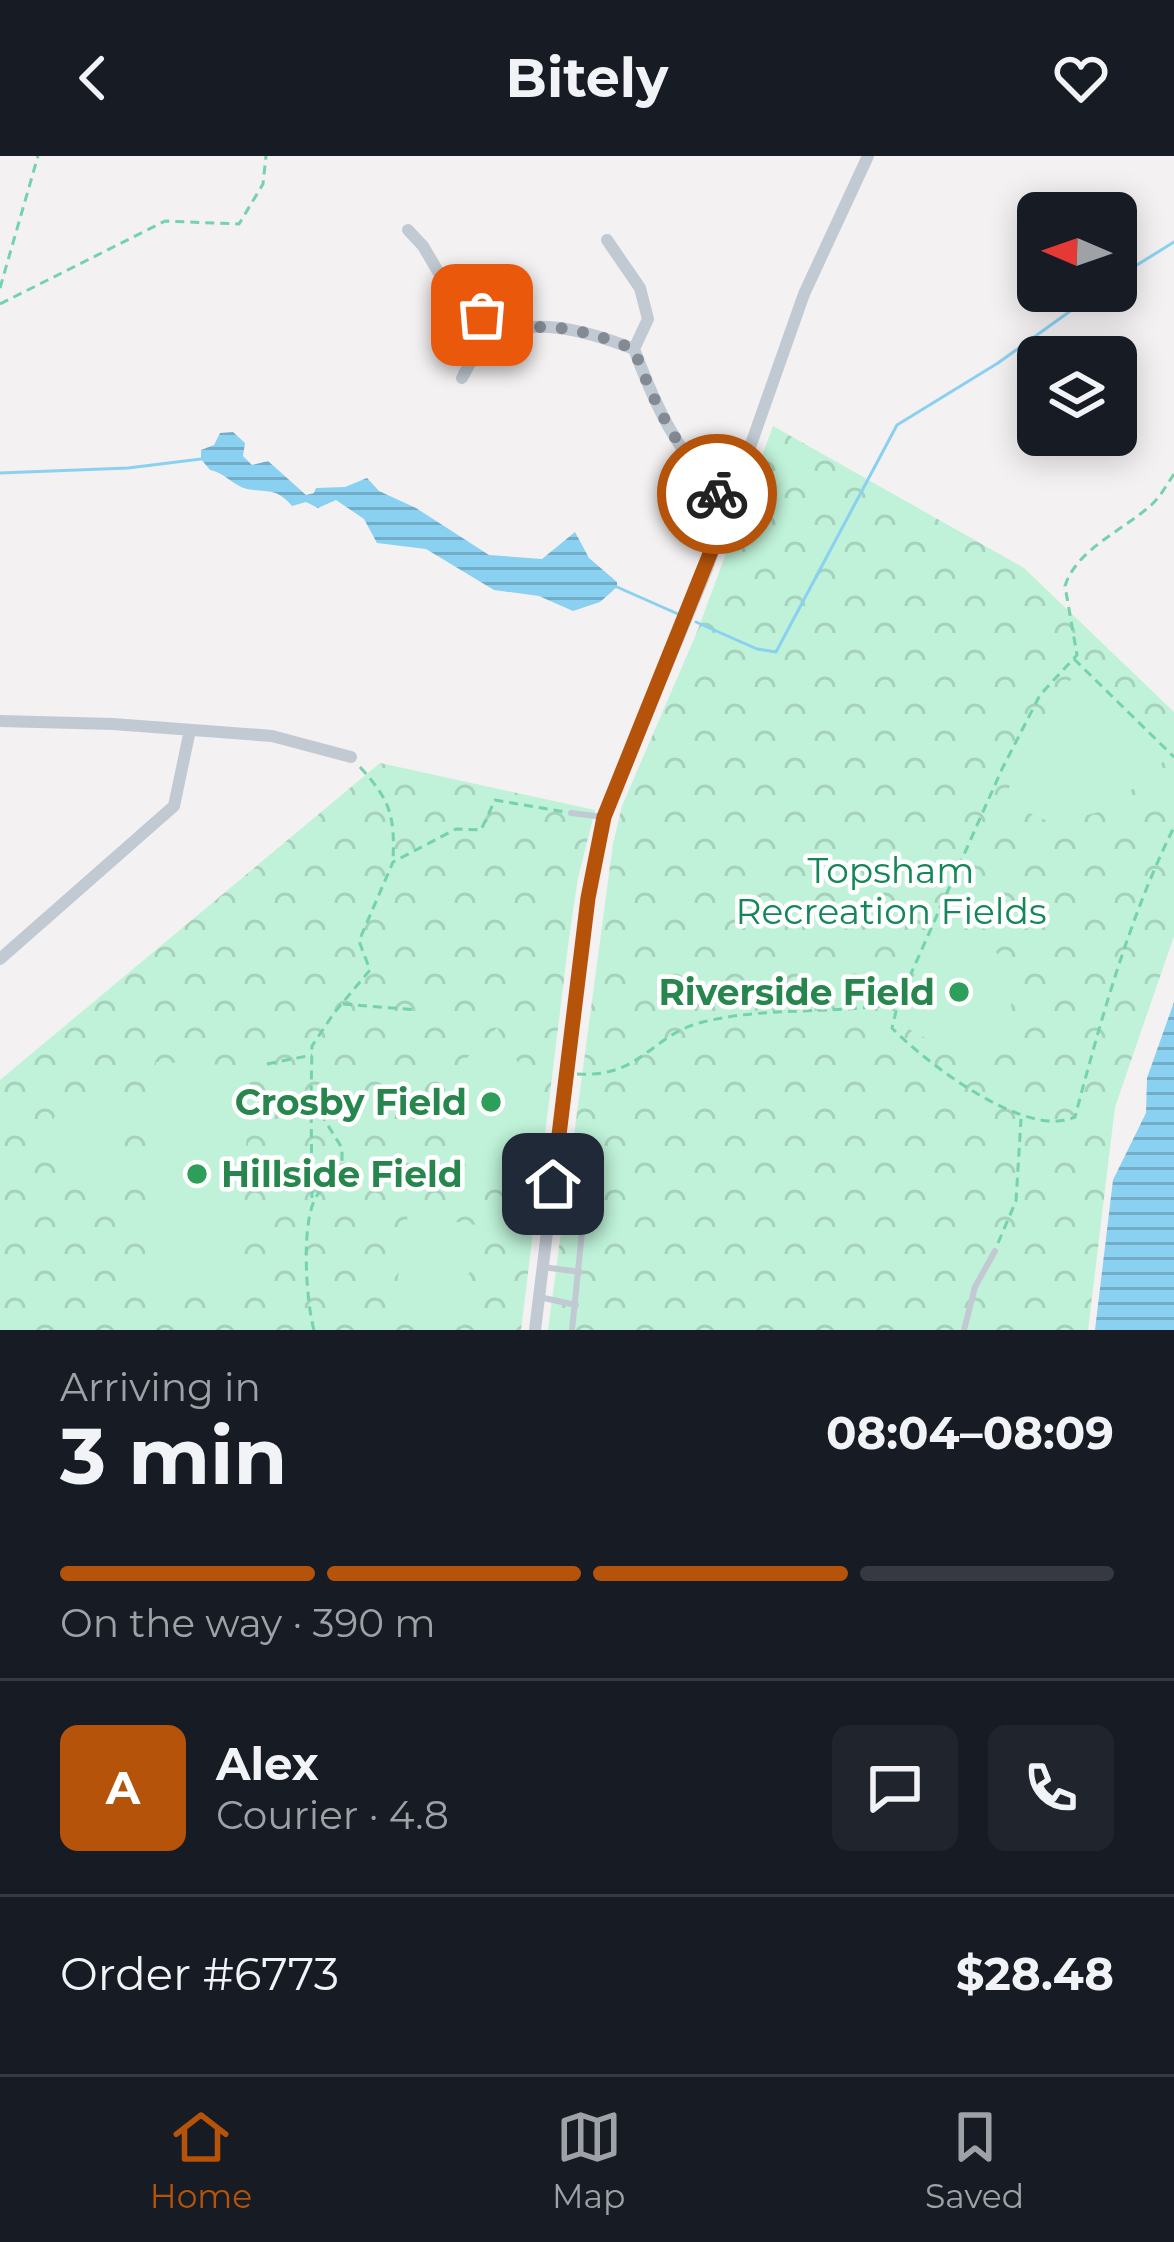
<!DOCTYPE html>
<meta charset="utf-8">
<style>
body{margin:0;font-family:Montserrat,sans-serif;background:#20242c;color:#f1f3f6;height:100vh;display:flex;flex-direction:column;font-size:45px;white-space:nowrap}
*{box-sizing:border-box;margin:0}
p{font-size:39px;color:#9ea1a6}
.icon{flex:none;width:66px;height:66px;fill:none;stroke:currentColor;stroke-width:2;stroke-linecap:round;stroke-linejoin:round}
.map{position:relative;height:1174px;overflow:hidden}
.side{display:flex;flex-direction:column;background:#171b24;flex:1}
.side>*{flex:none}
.needle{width:78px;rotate:272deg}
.buttons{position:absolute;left:1017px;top:36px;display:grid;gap:24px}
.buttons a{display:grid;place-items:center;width:120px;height:120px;border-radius:18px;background:#171b24;box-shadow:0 6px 30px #0003;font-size:60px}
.pin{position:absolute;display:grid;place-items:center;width:102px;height:102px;color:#fff;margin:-51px;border-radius:24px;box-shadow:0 6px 18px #0006}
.courier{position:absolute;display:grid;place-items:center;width:120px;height:120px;margin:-60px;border:9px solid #b45309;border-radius:50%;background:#fff;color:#222;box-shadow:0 3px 15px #0007}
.head em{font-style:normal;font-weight:700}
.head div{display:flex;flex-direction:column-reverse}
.head{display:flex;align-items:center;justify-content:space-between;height:204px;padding:0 60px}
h1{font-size:78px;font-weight:700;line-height:90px}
.bar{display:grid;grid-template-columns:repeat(4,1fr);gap:18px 12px;align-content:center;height:144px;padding:0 60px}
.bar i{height:15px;border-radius:9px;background:#363941}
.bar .current{background:#b45309}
.bar p{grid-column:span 4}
.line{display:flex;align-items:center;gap:30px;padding:0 60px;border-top:3px solid #363941}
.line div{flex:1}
.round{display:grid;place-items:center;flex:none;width:126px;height:126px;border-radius:18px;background:#20242c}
header{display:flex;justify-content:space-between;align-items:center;height:156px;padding:0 60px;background:#171b24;font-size:54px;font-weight:700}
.menu{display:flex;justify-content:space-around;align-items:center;height:168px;border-top:3px solid #363941;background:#171b24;font-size:33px;color:#9ea1a6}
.menu a{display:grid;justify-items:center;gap:6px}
.menu .current{color:#b45309}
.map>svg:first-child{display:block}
.park{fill:url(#park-crowns)}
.pitch{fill:#bff2d8}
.water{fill:url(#water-rules)}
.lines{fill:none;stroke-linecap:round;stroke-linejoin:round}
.stream{stroke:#8ad1f1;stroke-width:3}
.path{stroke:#74d2ad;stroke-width:3;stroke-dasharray:9 6;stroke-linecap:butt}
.service{stroke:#c1cad3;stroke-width:6}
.minor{stroke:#c1cad3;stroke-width:12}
.done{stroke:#848a93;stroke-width:12;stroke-dasharray:0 21.6}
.route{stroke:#b45309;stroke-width:15}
.leisure-dot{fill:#2e9e5b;stroke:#fff;stroke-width:4.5}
.labels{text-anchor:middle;stroke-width:9;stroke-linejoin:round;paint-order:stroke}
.park-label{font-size:36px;fill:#138758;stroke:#fff}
.leisure-label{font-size:36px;font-weight:bold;fill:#27864d;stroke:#fff;text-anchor:end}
</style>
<header><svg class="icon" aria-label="back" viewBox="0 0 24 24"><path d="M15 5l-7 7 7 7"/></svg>Bitely<svg class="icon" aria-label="heart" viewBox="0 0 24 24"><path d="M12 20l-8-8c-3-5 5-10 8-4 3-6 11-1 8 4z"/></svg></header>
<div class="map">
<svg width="1174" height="1174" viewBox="0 0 1174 1174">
<defs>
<pattern id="park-crowns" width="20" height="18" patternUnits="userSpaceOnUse" patternTransform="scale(3)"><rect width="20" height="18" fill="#bff2d8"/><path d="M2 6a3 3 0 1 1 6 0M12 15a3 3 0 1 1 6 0" fill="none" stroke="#a6d1bc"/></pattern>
<pattern id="water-rules" width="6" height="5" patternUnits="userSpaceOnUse" patternTransform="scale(3)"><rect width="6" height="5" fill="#8ad1f1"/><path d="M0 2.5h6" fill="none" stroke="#73acc7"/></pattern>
</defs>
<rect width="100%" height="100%" fill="#f3f1f1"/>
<path class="park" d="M773,270l251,142 150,144v224l-59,171 -27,223h-540l65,-486 9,-38 75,-174z
M380,607l215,47 -17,68 -9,60 -48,392h-521v-250z"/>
<path class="pitch" d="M1078,514l96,68v14l-64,57 -56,15 -50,-22 21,-60z
M942,761l47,27 26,30 -7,59 -22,39 -86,-48 -2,-15z
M497,872l49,81 -3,21 -63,53c-62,-73 -46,-95 17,-155z
M156,906l94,4 -11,220 -95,-5z
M116,947c17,39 9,73 -24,99l-41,-69 3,-16z
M408,1058l68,11 -14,101 -70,-11z"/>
<path class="water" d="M233,276l12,11 -2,13 9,9 16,-4 38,34 8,-2 2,-5 29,-1 22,-9 12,13 37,17 73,47 53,4 33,-27 14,26 28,24v5l-17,15 -27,9 -34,-15 -45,-6 -68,-41 -49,-6 -13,-24 -28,-19 -18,8 -12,-6 -14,4c-16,-19 -25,-13 -45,-17 -13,-3 -22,-16 -37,-19l-9,-11v-9l13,-5 6,-12z
M1174,846v328h-79l18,-150 33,-67 1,-35z"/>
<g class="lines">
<path class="stream" d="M1116,122l58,-36
M0,317l128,-5 73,-9
M617,431l61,27
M696,466l61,27 19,3 121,-227 101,-62 100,-72"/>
<path class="path" d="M0,132l38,-132
M0,148l165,-83 74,3 24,-40 3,-28
M1174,318c-7,10 -14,24 -24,32 -27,24 -74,44 -85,80l12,69 -37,40 -38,74 -104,234 -6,25c33,34 134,112 183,89 26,-98 54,-199 99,-290
M1074,503l100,98
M360,611c30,33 35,48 33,93
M343,848l74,6
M267,908l45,-9
M577,918c65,4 73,-39 126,-52 64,-16 131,-7 195,-19
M311,943l1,104
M998,1087l18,-42 5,-82
M158,1174l1,-1
M314,1174c-8,-28 -14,-113 4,-136 8,-11 17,-19 24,-31v-15l-31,-50 1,-52 22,-33 36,-43 -11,-29 34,-79 63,-33 25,1 14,-30 70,12"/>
<path class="service" d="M571,657l33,4
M558,985l23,10 5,42 -14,137
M555,1028l31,9
M543,1111l37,5
M539,1141l37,8
M964,1174l11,-43 20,-36"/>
<path class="minor" d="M408,74l15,16 27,46 56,41
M607,84l33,48 8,31 -14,30
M462,222c6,-11 11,-23 20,-31 41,-37 108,-15 152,2 25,66 41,96 87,150l9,5
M0,565l113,3 159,12 79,21
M0,803l174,-153 16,-76
M535,1174l53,-432 16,-81 103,-248 97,-275 64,-138"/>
</g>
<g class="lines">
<path class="done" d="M482,159l24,18c41,-15 90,1 128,16 23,62 41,95 83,145"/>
<path class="route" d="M553,1028l35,-286 16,-81 126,-313 -13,-10"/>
</g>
<g class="leisure-dot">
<circle cx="959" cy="836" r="12"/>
<circle cx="491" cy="946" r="12"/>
<circle cx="197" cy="1018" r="12"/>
</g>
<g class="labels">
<g class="park-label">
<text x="891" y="727">Topsham<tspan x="891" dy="41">Recreation Fields</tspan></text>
</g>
<g class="leisure-label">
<text x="935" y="849">Riverside Field</text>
<text x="467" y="959">Crosby Field</text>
<text x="221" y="1031" text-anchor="start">Hillside Field</text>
</g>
</g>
</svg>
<div class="buttons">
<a><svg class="needle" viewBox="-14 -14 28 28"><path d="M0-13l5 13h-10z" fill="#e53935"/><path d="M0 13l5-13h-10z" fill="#9ea1a6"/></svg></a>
<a><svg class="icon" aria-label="layers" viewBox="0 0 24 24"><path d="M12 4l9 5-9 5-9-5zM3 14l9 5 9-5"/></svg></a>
</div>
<div class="pin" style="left:482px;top:159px;background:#ea580c"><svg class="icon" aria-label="bag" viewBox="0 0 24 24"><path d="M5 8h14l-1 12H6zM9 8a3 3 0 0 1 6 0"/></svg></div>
<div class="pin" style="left:553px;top:1028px;background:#1f2937"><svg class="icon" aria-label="home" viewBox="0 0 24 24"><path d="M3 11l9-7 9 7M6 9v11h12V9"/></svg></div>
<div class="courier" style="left:717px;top:338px"><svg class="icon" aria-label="bike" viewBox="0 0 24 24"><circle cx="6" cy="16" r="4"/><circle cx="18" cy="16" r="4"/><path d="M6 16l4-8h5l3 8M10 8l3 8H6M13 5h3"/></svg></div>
</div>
<section class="side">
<div class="head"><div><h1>3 min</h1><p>Arriving in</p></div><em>08:04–08:09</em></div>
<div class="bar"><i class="current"></i><i class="current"></i><i class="current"></i><i></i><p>On the way · 390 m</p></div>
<div class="line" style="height:216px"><b class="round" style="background:#b45309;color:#fff">A</b><div><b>Alex</b><p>Courier · 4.8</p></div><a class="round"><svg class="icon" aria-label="chat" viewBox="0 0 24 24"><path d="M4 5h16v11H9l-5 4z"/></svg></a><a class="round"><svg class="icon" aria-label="phone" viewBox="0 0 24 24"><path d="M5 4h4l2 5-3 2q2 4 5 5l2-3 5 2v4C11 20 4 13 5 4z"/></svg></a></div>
<div class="line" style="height:156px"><div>Order #6773</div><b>$28.48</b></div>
</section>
<nav class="menu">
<a class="current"><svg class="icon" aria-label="home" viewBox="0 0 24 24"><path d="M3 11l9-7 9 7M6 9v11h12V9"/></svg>Home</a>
<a><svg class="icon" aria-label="map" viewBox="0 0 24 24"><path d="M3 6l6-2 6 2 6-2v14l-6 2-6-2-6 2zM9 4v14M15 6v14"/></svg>Map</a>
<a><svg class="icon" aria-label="saved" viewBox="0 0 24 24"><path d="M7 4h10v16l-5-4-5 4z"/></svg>Saved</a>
</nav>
